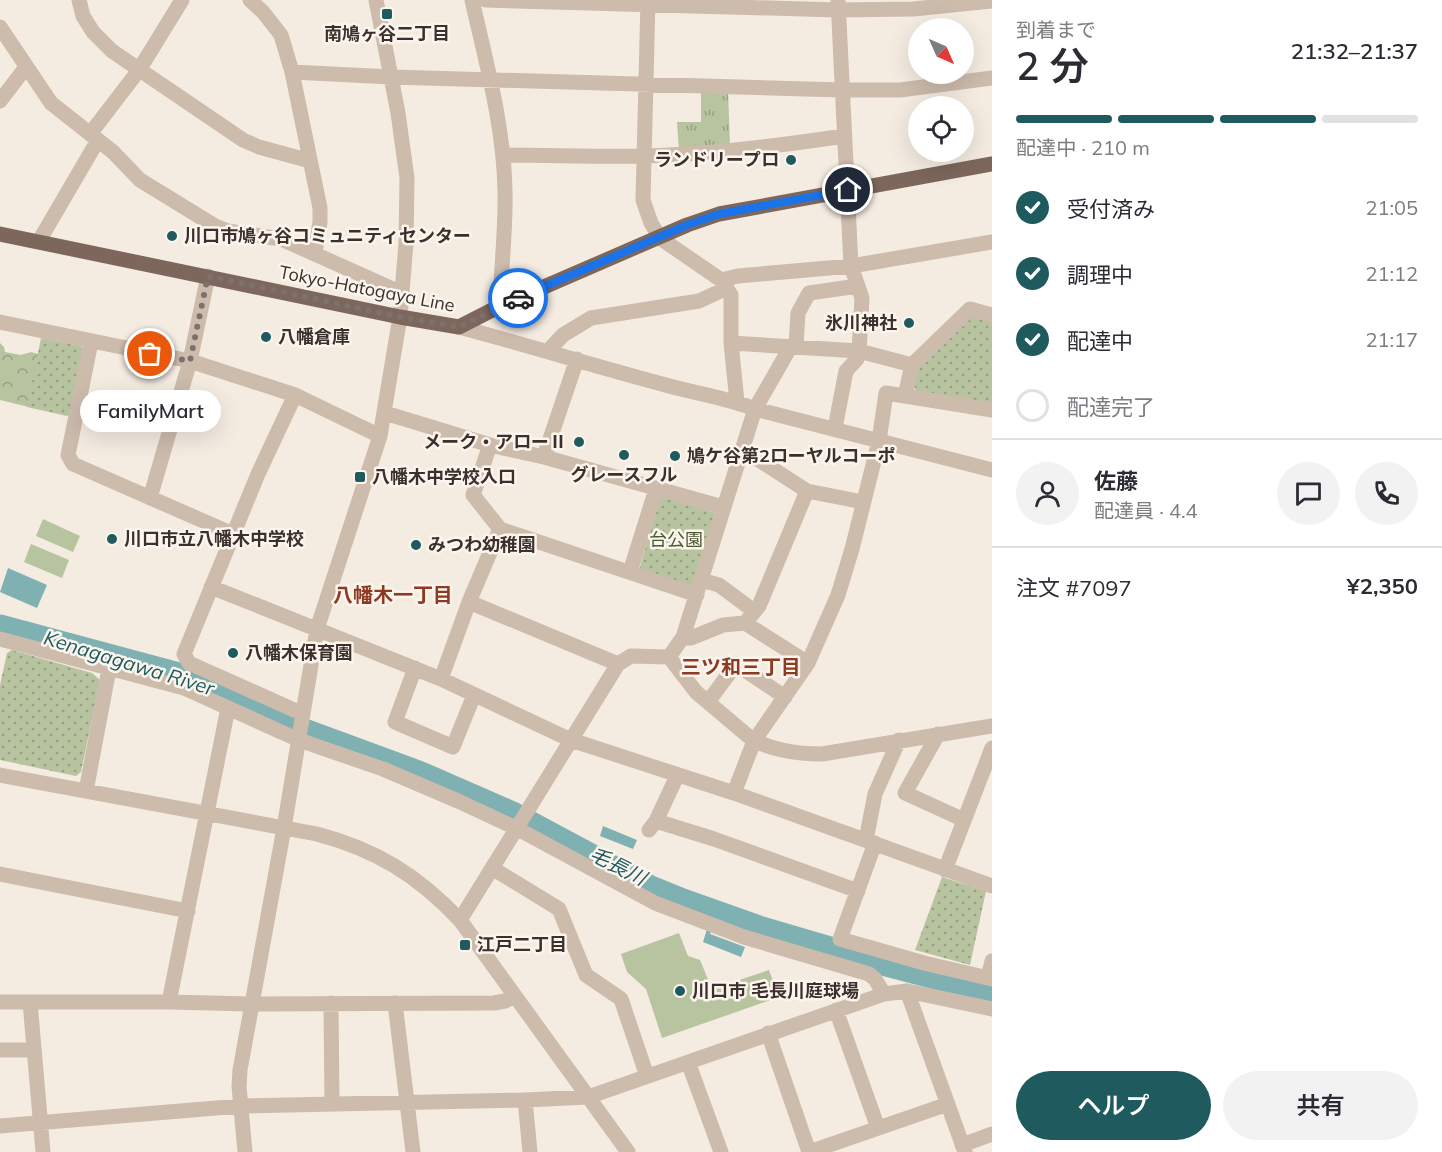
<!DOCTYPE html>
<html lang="ja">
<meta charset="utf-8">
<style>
body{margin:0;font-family:Mulish,"Noto Sans JP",sans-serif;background:#f2f2f3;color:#2b2b33;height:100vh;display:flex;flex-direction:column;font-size:22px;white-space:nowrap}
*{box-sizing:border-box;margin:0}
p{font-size:20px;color:#7c7c81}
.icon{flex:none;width:33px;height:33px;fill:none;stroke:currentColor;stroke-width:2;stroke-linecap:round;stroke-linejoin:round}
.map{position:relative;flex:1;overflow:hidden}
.side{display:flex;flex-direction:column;background:#fff;width:450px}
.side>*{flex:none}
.needle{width:39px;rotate:135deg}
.fabs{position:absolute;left:908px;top:18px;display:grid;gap:12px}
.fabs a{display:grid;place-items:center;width:66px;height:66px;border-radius:50%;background:#fff;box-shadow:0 6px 24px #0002;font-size:30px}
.pin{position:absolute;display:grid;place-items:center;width:51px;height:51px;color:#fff;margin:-26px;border:3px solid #fff;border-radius:50%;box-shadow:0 2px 6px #0007}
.courier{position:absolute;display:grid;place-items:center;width:60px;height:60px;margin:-30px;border:4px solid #1a73e8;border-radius:50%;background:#fff;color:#222;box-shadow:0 2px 8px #0007}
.bubble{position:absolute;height:42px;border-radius:21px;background:#fff;box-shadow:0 6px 24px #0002;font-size:20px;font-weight:600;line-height:42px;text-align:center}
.headline em{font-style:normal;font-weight:600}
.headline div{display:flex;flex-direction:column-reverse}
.headline{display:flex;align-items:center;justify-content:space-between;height:102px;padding:0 24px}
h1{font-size:39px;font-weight:600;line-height:45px}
.bar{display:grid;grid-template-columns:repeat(4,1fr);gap:9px 6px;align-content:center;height:72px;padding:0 24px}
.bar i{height:8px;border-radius:4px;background:#e1e1e2}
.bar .current{background:#1f5a5e}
.bar p{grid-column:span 4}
.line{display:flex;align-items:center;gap:15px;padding:0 24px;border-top:2px solid #e1e1e2}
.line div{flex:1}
.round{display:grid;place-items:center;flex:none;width:63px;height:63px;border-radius:32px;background:#f2f2f3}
ol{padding:0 24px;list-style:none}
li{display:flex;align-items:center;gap:18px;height:66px}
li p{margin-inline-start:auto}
li .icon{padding:6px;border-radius:50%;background:#1f5a5e;color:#fff;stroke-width:4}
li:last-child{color:#7c7c81}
li i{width:33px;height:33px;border:3px solid #e1e1e2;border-radius:50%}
.primary-button{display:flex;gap:12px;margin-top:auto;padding:12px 24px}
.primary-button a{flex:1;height:69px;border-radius:36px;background:#1f5a5e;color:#fff;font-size:24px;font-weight:600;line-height:69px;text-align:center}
.primary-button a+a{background:#f2f2f3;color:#2b2b33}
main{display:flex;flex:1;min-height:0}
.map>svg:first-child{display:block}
.grass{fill:url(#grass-tufts)}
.forest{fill:url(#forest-crowns)}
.park{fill:url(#park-dots)}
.garden{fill:#b8c4a0}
.water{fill:#7fb0b2}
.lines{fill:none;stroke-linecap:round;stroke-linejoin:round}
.river{stroke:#7fb0b2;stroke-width:21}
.minor{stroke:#cdbbac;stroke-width:15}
.major{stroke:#7d675c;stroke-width:15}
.done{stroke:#7c716b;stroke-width:6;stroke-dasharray:0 10.8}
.route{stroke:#1a73e8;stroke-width:8}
.poi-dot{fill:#1f5a5e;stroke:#fbf5ee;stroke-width:2}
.labels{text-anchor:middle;stroke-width:5;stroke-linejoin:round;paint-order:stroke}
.poi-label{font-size:18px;font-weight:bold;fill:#3b302b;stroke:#fbf5ee;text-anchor:start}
.street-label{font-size:18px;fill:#3b302b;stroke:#fbf5ee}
.park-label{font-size:18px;fill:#4a5a2e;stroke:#fbf5ee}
.neighbourhood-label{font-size:20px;font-weight:bold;fill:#8c3b22;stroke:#fbf5ee}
.water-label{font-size:20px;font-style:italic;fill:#1f5a5e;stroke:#fbf5ee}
</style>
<main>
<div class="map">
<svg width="992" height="1152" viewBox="0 0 992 1152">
<defs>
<pattern id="grass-tufts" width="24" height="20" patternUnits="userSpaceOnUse" patternTransform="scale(1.5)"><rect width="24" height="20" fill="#b8c4a0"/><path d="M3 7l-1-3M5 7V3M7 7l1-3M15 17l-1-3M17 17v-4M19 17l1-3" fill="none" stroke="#97a083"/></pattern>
<pattern id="forest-crowns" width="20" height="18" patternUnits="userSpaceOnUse" patternTransform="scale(1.5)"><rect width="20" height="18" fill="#b8c4a0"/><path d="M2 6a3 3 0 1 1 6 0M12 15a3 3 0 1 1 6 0" fill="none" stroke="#97a083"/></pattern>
<pattern id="park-dots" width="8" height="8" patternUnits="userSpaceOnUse" patternTransform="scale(1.5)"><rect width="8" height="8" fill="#b8c4a0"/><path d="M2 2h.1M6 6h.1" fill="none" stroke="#97a083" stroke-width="1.8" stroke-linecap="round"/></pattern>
</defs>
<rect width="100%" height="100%" fill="#f4ebe1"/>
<path class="grass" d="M701,89l27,1 2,56 -51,4 -2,-28h24z"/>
<path class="forest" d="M0,343l4,4 1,5 16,3 10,-3 7,2 4,8 -5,47 -37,-9z"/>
<path class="park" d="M970,317h6l16,4v85l-75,-14 -3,-5 3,-20z
M41,338l40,8 3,5 -13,63 -4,2 -40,-9z
M661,495l55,18 -22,72 -5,2 -50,-17z
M12,650l80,23 8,7 -19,92 -5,4 -76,-16v-75l7,-32z
M942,877l44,14 -16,74 -55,-15z"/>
<path class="garden" d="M43,519l37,17 -7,16 -37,-16z
M31,544l38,16 -7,18 -38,-16z
M679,933l9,23 12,4 12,29 57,-19 10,27 -117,41 -16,-49 -19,-17 -6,-18z"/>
<path class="water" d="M8,568l39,17 -10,23 -37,-16z
M603,826l34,14 -4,9 -33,-13z
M707,929l4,2 -1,3 35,13 -4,10 -38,-15z"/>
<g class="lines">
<path class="river" d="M0,625l201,54 85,43 133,49 94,41 138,74 32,13 76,27 75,22 45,16 113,30"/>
<path class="minor" d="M79,0l4,16 10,16 19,19 131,89 16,7 51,14
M250,0l13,12 18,23 11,37 28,136v14l-5,31
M472,0c14,62 32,127 33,191 1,38 -4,77 -5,115
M486,0l352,10 75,-1 79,-8
M648,0l-5,200 8,23 9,15 61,42 10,15v48l6,59
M0,27l51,76 62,49 27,28 75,46 13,5 53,8 121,54
M292,72l99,5 451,13h58l92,-12
M0,101l26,-34
M90,134l49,-64 43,-70
M503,155c48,0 96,2 143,1 66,-2 132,-10 198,-20
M39,241l59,-101
M721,280l17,-4 113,-10 141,-24
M0,322l190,39 105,34 85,41
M459,327c68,18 135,39 203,57 31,9 62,13 93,25l237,61
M91,342l-23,113 5,9 160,70
M731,343l128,8 53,14 58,-56 22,6
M796,346l2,-33 11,-20 49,-7
M548,351l15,-16 28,-17 108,-17 28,-13
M295,395l-37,79 -74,180 5,9 114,51
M905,396l87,14
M385,413l105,32 54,12 179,50
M835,428l11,-57 11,-12 2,-8 3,-53 -11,-32 -13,-266
M490,445l-17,50 27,34 197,66
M742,449l65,42 56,11
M544,457l33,-98
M150,498l40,-137 18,-85
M630,572l26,-83
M701,580l18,5 35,26
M211,587l230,92 130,61 163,53 258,93
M469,602l149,62 13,-8 38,1 27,35 52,44c19,14 50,18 74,18l170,-28
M745,623l63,40
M683,637l8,1 32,-13 22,-2 14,-17 48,-115
M0,639l184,49 115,52 84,29 75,32 58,27 139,75 89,34 125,37 6,5 9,15
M669,657l14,-20 72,-228 36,-63
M415,668l-20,54 58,25 21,-52
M441,679l28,-77 31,-73
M708,702l28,-38 49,33
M938,734l-33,59 59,27
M0,775l317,59c60,16 100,41 143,86l168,232
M86,791l23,-122
M734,793l20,-52 54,-78 30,-68 14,-46 27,-108 7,-48 19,3 7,-31
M656,821l58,18 144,52
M649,830l7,-9 21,-45
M866,840l9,-46 24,-54
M875,843l-35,96 84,24 68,16
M492,868l67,41 27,66 35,24 26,77
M945,870l47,-122
M0,874l188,37
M460,920l158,-256
M988,978l4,-17
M907,991l58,161
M0,1002h169l82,2 243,-1 11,-2 10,-5
M30,1002l13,150
M169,1002l59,-294
M331,1003l1,101
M395,1003l18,149
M836,1010l42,118
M768,1033l41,119
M0,1050h34
M688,1062l33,90
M525,1100l5,52
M0,1126l240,-20 285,-6 63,-3 296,-103 23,-3 85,18
M962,1145l30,-11
M245,1152l-6,-66 1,-16 44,-242 33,-199 63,-193 20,-119 6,-74 1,-65 -9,-65 -22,-113
M809,1152l139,-48"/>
<path class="major" d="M0,234l400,83 59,10 41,-21 187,-81 32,-11 273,-50"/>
</g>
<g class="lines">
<path class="done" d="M150,354l40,7 18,-85 192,41 59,10 59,-29"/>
<path class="route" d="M518,298l169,-73 32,-11 129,-24"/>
</g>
<g class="poi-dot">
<rect x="381" y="8" width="12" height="12" rx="3"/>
<circle cx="791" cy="160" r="6"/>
<circle cx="172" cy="236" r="6"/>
<circle cx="909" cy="323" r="6"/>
<circle cx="266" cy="337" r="6"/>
<circle cx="579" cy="442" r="6"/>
<circle cx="624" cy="455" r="6"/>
<circle cx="675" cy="456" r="6"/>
<rect x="354" y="471" width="12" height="12" rx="3"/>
<circle cx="112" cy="539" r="6"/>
<circle cx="416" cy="545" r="6"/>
<circle cx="233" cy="653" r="6"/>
<rect x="459" y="939" width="12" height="12" rx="3"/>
<circle cx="680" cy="991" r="6"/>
</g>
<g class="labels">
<g class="poi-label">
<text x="387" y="40" text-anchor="middle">南鳩ヶ谷二丁目</text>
<text x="779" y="166" text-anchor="end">ランドリープロ</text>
<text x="184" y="242">川口市鳩ヶ谷コミュニティセンター</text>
<text x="897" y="329" text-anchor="end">氷川神社</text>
<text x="278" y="343">八幡倉庫</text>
<text x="567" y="448" text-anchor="end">メーク・アローⅡ</text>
<text x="687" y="462">鳩ケ谷第2ローヤルコーポ</text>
<text x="624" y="481" text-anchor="middle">グレースフル</text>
<text x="372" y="483">八幡木中学校入口</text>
<text x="124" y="545">川口市立八幡木中学校</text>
<text x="428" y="551">みつわ幼稚園</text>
<text x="245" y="659">八幡木保育園</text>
<text x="477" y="951">江戸二丁目</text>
<text x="692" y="997">川口市 毛長川庭球場</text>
</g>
<g class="street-label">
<text transform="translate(367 289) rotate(11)" y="6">Tokyo-Hatogaya Line</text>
</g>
<g class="park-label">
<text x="676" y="546">台公園</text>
</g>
<g class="neighbourhood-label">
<text x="393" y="602">八幡木一丁目</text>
<text x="741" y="674">三ツ和三丁目</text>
</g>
<g class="water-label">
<text transform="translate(129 663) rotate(17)" y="7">Kenagagawa River</text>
<text transform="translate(618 866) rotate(27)" y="7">毛長川</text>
</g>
</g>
</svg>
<div class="fabs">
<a><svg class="needle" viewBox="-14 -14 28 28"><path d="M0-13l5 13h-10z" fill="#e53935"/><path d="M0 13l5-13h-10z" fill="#7c7c81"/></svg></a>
<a><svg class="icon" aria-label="locate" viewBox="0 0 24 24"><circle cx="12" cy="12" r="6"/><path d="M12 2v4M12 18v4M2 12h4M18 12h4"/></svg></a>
</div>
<div class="pin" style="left:150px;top:354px;background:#ea580c"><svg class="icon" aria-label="bag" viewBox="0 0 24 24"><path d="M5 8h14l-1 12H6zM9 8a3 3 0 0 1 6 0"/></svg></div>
<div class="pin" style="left:848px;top:190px;background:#1f2937"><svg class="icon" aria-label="home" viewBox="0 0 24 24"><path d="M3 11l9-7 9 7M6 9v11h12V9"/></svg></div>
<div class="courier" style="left:518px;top:298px"><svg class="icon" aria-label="car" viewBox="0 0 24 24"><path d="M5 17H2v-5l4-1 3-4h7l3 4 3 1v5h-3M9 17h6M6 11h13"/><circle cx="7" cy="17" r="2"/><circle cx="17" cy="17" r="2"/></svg></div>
<div class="bubble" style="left:80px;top:390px;width:141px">FamilyMart</div>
</div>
<section class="side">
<div class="headline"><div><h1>2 分</h1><p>到着まで</p></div><em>21:32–21:37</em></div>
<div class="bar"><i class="current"></i><i class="current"></i><i class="current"></i><i></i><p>配達中 · 210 m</p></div>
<ol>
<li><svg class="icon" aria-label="check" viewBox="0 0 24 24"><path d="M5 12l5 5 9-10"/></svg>受付済み<p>21:05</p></li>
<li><svg class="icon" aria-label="check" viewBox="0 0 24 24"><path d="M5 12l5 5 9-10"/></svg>調理中<p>21:12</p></li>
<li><svg class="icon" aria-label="check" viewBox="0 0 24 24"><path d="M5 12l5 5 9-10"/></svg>配達中<p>21:17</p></li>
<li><i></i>配達完了</li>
</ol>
<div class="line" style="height:108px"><a class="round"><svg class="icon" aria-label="person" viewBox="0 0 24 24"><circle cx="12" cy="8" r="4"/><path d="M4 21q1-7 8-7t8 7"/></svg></a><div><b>佐藤</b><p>配達員 · 4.4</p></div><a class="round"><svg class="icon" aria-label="chat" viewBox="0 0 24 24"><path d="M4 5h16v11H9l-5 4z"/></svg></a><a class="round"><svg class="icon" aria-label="phone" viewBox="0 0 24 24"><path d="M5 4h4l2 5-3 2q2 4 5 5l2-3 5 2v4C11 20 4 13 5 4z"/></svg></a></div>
<div class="line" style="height:78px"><div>注文 #7097</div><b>¥2,350</b></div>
<div class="primary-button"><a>ヘルプ</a><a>共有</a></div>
</section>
</main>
